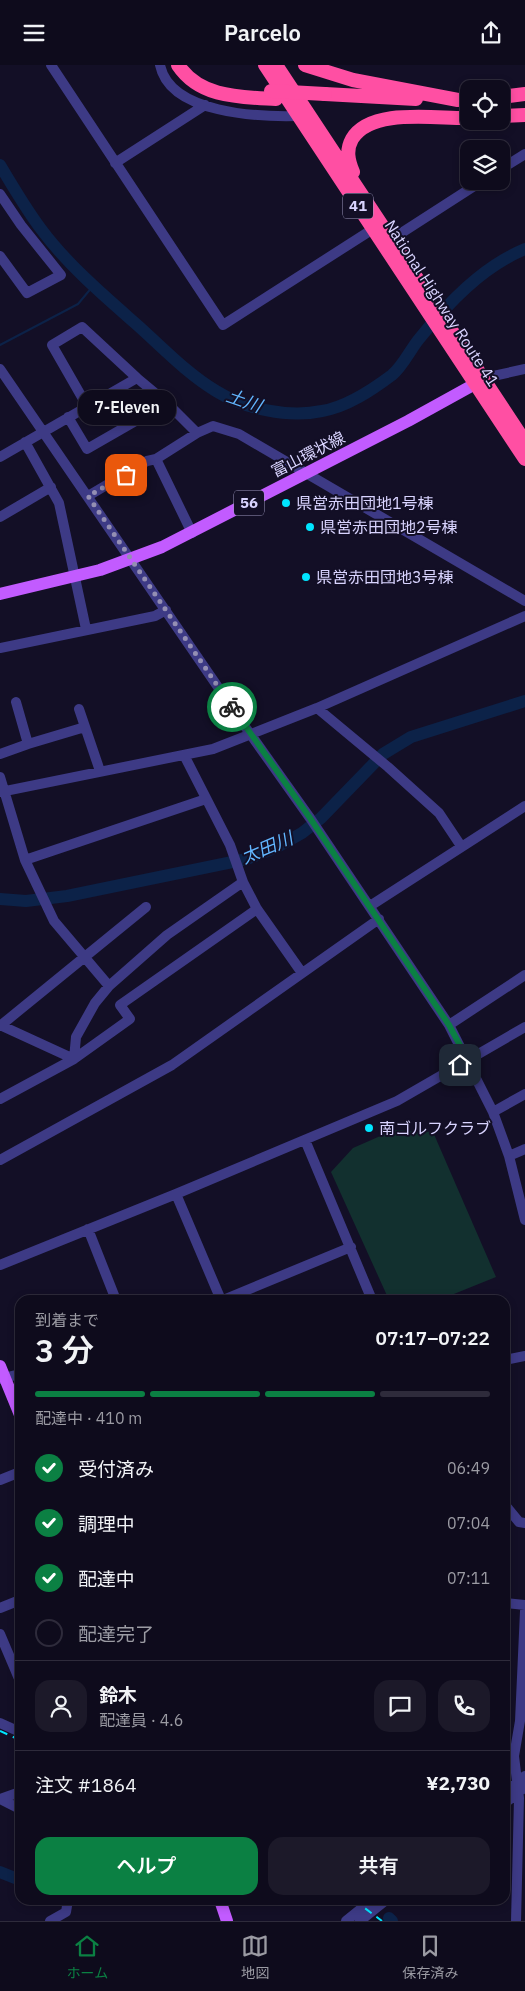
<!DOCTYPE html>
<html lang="ja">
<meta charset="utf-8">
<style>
body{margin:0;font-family:"IBM Plex Sans","Noto Sans JP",sans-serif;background:#1c1929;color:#f1f3f6;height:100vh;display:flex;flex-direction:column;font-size:19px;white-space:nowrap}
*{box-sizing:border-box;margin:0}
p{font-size:16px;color:#9b9ba3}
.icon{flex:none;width:28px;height:28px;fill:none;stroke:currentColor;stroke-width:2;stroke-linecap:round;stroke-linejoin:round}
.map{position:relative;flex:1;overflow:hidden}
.sheet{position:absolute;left:15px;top:1230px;width:495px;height:610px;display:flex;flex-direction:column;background:#0e0b1c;border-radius:15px;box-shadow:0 2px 8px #0003,0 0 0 1px #2e2b3b}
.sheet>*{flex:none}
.tools{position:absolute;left:460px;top:15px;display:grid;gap:10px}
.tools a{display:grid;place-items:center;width:50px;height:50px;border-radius:10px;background:#0e0b1c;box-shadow:0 2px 8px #0003,0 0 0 1px #2e2b3b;font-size:25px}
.pin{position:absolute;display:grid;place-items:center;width:42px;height:42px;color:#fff;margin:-21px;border-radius:10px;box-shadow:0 2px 8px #0006}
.courier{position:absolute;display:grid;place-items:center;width:50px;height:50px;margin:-25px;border:4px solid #0b8043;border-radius:50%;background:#fff;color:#222;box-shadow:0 1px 6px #0007}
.bubble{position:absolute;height:35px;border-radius:15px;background:#0e0b1c;box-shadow:0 2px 8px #0003,0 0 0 1px #2e2b3b;font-size:16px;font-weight:600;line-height:35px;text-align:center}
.summary em{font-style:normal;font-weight:600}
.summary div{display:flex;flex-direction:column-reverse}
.summary{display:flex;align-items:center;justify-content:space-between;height:85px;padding:0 20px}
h1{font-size:32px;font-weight:600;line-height:38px}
.bar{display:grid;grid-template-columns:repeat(4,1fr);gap:8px 5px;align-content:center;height:60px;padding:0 20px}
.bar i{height:6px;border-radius:4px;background:#2e2b3b}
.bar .selected{background:#0b8043}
.bar p{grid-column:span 4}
.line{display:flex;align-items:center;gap:12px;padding:0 20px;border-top:1px solid #2e2b3b}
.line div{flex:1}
.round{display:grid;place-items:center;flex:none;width:52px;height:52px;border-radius:15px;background:#1c1929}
ol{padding:0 20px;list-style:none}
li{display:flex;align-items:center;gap:15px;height:55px}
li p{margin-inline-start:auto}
li .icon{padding:5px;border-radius:50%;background:#0b8043;color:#fff;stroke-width:4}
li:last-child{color:#9b9ba3}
li i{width:28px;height:28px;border:2px solid #2e2b3b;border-radius:50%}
.button{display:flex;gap:10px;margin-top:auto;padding:10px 20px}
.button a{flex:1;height:58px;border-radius:15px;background:#0b8043;color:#fff;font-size:20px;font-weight:600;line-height:58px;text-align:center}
.button a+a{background:#1c1929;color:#f1f3f6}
header{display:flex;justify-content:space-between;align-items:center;height:65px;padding:0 20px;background:#0e0b1c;font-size:22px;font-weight:600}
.tabs{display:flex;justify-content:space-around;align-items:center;height:70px;border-top:1px solid #2e2b3b;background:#0e0b1c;font-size:14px;color:#9b9ba3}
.tabs a{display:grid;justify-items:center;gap:2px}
.tabs .selected{color:#0b8043}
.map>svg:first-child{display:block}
.green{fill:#12302f}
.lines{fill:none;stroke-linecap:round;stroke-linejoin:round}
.stream{stroke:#0c2248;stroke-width:2}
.river{stroke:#0c2248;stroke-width:12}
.minor{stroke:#3d3a85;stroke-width:10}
.major{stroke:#c25bff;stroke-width:12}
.highway{stroke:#ff4fa3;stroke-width:14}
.rail{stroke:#00e5ff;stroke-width:2;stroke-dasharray:8 6;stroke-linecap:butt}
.highway-bridge{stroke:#ff4fa3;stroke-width:14}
.done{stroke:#948fb3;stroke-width:5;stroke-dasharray:0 9}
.route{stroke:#0b8043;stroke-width:6}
.poi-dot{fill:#00e5ff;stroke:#130f26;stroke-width:2}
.labels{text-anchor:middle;stroke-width:4;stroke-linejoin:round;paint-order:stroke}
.shield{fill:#130f26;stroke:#9e99be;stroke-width:1}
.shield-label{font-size:15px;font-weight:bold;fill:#d9d4ff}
.street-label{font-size:16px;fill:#d9d4ff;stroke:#130f26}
.poi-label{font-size:16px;fill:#d9d4ff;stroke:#130f26;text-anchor:start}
.water-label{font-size:18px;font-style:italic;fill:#62b6ff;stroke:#130f26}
</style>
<header><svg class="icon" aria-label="menu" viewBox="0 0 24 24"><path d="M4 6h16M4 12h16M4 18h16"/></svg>Parcelo<svg class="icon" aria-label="share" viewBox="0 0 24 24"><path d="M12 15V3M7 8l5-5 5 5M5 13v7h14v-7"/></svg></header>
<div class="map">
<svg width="525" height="1856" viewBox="0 0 525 1856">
<rect width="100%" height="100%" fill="#130f26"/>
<path class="green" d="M394,1065l39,2 63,145 -57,23h-50l-58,-128 22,-24z"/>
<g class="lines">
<path class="stream" d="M0,280l78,-41 15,-18"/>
<path class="river" d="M0,100c13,22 26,44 41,64 26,35 61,65 94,94 26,23 51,50 81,68 29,18 72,27 106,20 25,-4 50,-21 70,-36 11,-9 18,-25 27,-36 29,-36 63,-72 106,-90
M0,834l26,2 41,-5 180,-37 30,-12 25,-14 19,-15 62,-64 28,-17 114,-36
M0,1807l20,8
M389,1853l3,3"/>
<path class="minor" d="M51,0l172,260 150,-96
M160,0c10,49 99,52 138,51
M115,98l90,-58
M501,104l24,-15
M0,129l21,31 40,50 -34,18 -27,-37
M392,174l90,-58
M0,304l246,359 64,90 139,207 44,87 16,44 16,64
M484,313l41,-9
M87,341l-35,-61 30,-18 55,51
M68,352l19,32 80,-46
M25,377l34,61 27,126
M0,392l137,-79 30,25 30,30 16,-7 26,8 286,167
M88,431l59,-35 9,-2
M0,452l51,-30
M192,468l-36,-74 41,-26
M0,583l155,-32 11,-6
M317,643l71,59 51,46 22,33
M79,644l21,62
M28,679l57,-17
M0,689l28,-10 -12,-42
M0,712l25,83 29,61 55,65 58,-51 76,-53 -13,-37 -46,-90
M0,727l213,-43 104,-41 208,-92
M25,795l181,-61
M243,817l14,27 45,64
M370,841l155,-100
M0,960l74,34 2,-22 19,-34 14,-17
M449,960l76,-50
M0,961l146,-119
M0,1034l74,-40 56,-40 -10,-14 137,-96
M493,1047l32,-18
M305,1075l67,160
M509,1091l16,-7
M0,1095l172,-95 207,-146
M176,1129l45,106
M88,1164l28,71
M0,1200l176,-71 221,-93 128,-74
M223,1235l128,-53
M505,1295l20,-4
M0,1314l20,-5
M0,1415l20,-8
M505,1440l14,17 6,1
M505,1538l20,2
M0,1543l20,-8
M0,1569l20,47
M0,1658l20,9
M505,1727l20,-16
M0,1734l20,10
M0,1734l20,-7
M505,1738l20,-16
M50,1856l16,-9 2,-12
M346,1856l26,-21
M360,1856l26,-21
M516,1856l3,-123 -5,-42 6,-35 5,-110"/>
<path class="major" d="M0,529l100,-24 62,-23 246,-126 76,-42
M0,1301l20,49
M220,1835l7,21"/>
<path class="highway" d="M178,0c22,33 62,32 98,34
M265,0l260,394
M276,0l249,377
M305,0l48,15 105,20
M325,29l91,5
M501,32l24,-3
M501,51l24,-1
M353,107c-5,-12 -7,-22 -1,-33 19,-32 85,-20 117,-21"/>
<path class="rail" d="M0,1666l20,9
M354,1835l28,21"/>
<path class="highway-bridge" d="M271,26l54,3"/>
</g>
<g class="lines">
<path class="done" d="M126,410l-38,21 144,211"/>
<path class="route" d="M232,642l78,111 139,207 19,35 -8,5"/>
</g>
<g class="poi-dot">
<circle cx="286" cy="438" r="5"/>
<circle cx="310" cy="462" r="5"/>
<circle cx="306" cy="512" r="5"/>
<circle cx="369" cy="1063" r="5"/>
</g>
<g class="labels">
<g class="shield">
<rect x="343" y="128.5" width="30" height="25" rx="4"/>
<rect x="234" y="425.5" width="30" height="25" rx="4"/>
</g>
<g class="shield-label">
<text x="358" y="146">41</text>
<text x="249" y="443">56</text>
</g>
<g class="street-label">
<text transform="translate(442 238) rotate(57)" y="6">National Highway Route 41</text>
<text transform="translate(308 389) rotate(-27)" y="6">富山環状線</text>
</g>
<g class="poi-label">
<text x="296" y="444">県営赤田団地1号棟</text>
<text x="320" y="468">県営赤田団地2号棟</text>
<text x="316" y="518">県営赤田団地3号棟</text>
<text x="379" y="1069">南ゴルフクラブ</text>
</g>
<g class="water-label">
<text transform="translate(244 336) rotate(19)" y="6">土川</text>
<text transform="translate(267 783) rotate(-23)" y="6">太田川</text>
</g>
</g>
</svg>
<div class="tools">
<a><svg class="icon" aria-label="locate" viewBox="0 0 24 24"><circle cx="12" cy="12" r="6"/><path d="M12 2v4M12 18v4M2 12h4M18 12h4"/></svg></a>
<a><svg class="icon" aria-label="layers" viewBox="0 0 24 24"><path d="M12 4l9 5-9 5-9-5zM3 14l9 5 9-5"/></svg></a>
</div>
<div class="pin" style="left:126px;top:410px;background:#ea580c"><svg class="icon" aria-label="bag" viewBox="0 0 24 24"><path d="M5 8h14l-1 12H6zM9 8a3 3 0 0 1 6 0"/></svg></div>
<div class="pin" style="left:460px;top:1000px;background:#1f2937"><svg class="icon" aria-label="home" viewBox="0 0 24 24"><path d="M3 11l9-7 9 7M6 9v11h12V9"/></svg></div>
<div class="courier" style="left:232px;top:642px"><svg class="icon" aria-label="bike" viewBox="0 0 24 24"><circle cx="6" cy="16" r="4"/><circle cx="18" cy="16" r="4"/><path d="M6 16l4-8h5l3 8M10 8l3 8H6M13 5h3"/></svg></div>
<div class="bubble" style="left:78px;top:325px;width:98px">7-Eleven</div>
<section class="sheet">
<div class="summary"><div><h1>3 分</h1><p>到着まで</p></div><em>07:17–07:22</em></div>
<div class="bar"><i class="selected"></i><i class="selected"></i><i class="selected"></i><i></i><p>配達中 · 410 m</p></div>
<ol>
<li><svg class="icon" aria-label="check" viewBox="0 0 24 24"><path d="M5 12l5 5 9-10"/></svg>受付済み<p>06:49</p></li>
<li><svg class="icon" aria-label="check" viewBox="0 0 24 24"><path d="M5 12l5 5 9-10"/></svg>調理中<p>07:04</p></li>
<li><svg class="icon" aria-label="check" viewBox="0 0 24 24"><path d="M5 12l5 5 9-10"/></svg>配達中<p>07:11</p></li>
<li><i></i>配達完了</li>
</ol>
<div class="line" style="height:90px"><a class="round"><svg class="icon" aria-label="person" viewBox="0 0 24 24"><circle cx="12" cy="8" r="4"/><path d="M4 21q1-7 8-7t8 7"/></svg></a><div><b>鈴木</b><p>配達員 · 4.6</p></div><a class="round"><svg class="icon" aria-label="chat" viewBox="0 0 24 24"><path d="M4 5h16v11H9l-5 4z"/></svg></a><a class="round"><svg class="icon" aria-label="phone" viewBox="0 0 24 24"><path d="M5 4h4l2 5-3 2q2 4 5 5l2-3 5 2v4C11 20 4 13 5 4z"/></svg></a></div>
<div class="line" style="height:65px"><div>注文 #1864</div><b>¥2,730</b></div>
<div class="button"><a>ヘルプ</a><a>共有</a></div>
</section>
</div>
<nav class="tabs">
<a class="selected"><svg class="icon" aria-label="home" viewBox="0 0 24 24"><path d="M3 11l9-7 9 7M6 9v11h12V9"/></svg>ホーム</a>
<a><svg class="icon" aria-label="map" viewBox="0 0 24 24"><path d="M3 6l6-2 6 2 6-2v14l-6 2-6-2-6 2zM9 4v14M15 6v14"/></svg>地図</a>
<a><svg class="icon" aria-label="saved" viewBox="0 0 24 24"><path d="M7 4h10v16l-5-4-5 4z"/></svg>保存済み</a>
</nav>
